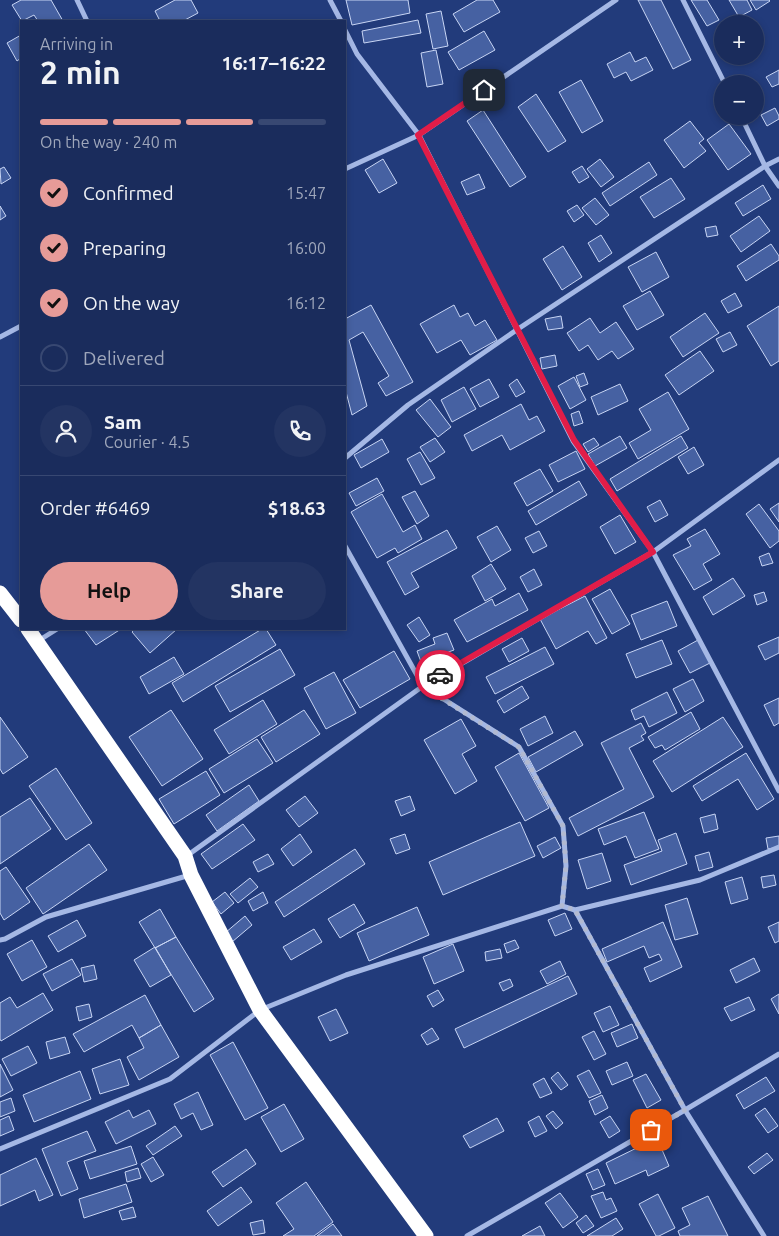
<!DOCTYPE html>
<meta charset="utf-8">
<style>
body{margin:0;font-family:Ubuntu,sans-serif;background:#233462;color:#f1f3f6;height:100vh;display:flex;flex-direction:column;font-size:19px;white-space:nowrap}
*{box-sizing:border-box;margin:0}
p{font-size:16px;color:#9fa7bb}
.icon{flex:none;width:28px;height:28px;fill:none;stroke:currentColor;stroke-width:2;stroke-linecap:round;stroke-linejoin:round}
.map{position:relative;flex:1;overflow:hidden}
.side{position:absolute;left:20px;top:20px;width:326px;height:610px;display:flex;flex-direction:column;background:#1a2c5c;border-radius:0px;box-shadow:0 2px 8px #0003,0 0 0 1px #384872}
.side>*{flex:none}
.tools{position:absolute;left:714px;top:15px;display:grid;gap:10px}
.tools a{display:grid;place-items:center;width:50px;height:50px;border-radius:50%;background:#1a2c5c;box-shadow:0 2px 8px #0003,0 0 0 1px #384872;font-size:25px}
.pin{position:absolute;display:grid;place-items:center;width:42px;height:42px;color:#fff;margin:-21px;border-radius:10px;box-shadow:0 2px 8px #0006}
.courier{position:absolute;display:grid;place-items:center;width:50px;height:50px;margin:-25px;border:4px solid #e11d48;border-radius:50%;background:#fff;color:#222;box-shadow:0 1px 6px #0007}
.overview em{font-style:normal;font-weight:600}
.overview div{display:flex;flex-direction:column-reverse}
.overview{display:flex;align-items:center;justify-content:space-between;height:85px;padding:0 20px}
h1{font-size:32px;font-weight:600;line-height:38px}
.bar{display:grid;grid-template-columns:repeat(4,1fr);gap:8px 5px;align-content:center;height:60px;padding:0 20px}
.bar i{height:6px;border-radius:4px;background:#384872}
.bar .selected{background:#e69b98}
.bar p{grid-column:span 4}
.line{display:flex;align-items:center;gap:12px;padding:0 20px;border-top:1px solid #384872}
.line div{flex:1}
.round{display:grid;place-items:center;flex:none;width:52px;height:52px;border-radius:26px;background:#233462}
ol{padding:0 20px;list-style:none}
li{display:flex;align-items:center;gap:15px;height:55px}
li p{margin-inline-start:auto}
li .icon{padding:5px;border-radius:50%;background:#e69b98;color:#111;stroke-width:4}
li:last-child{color:#9fa7bb}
li i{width:28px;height:28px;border:2px solid #384872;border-radius:50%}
.button{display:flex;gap:10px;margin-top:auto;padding:10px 20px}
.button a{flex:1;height:58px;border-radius:30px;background:#e69b98;color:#111;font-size:20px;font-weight:600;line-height:58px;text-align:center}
.button a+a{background:#233462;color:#f1f3f6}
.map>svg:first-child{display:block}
.building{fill:#4661a2;stroke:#c8d5f4}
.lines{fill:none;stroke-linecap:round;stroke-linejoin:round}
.street{stroke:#a5b8e5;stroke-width:5}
.highway{stroke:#fff;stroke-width:15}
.done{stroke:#b2bad1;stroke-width:5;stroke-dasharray:0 9}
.route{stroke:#e11d48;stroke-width:6}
</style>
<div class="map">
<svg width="779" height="1236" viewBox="0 0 779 1236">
<rect width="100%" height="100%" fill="#223b7b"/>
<path class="building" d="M21,0h30l12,21h-25l-4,-6 -12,6 -10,-16z
M175,0h16l7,13 -15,8h-23l-5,-10z
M346,0h62l2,13 -58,12z
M477,0h16l7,12 -36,20 -11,-18z
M638,0h23l30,60 -18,9z
M691,0h16l12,20 -12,6z
M729,0h18l5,10 -13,7z
M750,0h19l1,1 -14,9z
M441,11l7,35 -15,3 -7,-35z
M418,20l3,13 -57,10 -2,-12z
M484,31l11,19 -36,20 -11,-18z
M21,35v23l-4,3 -10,-18z
M436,50l7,34 -16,3 -6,-34z
M630,52l5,10 11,-5 7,13 -22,11 -5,-9 -12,6 -7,-14z
M779,70v14l-7,3 -6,-10z
M581,80l22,41 -21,12 -23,-41z
M536,94l30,47 -18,11 -30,-45z
M775,108l4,8v3l-12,7 -6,-11z
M483,110l43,67 -16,10 -43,-66z
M690,121l14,18 -5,4 7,8 -22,17 -20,-28z
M729,124l22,30 -23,16 -21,-30z
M383,159l14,24 -18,10 -14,-23z
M600,159l14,18 -13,10 -14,-18z
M649,162l8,13 -47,31 -8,-13z
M582,166l7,11 -10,6 -7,-11z
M4,167l7,11 -10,6 -1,-15z
M479,174l6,14 -18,7 -6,-13z
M671,178l14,21 -31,19 -14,-21z
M763,185l8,14 -28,17 -8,-13z
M595,198l14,17 -13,10 -14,-17z
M577,205l7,10 -10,7 -7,-11z
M0,206l6,10 -6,4z
M759,216l11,15 -29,21 -11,-16z
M716,226l2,9 -11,2 -2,-9z
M601,235l11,18 -13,9 -11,-19z
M771,244l8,12v4l-33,21 -9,-15z
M563,246l19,31 -20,13 -19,-31z
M656,252l13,25 -27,15 -14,-25z
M650,291l14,24 -27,15 -14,-24z
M735,293l7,13 -14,7 -7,-12z
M371,305l42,77 -27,14 -8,-13 11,-7 -26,-44 -14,8 18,66 -15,9 -7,-27v-69z
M454,305l6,12 8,-4 7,13 10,-6 12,20 -27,15 -9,-15 -24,13 -17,-29z
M779,306v55l-8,5 -24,-40z
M705,313l14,20 -36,24 -13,-20z
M561,316l2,12 -15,2 -3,-11z
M590,318l10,15 16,-11 18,27 -16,10 -6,-8 -14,9 -10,-15 -9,6 -12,-18z
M730,332l7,13 -14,7 -7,-13z
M700,351l14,20 -35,24 -14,-20z
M555,355l2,11 -15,3 -2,-11z
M584,373l4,11 -8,3 -4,-11z
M574,377l12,23 -16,9 -12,-23z
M489,379l10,18 -19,10 -10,-18z
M517,379l8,13 -9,5 -7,-12z
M620,384l8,17 -30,14 -7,-18z
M464,387l12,22 -24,13 -11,-22z
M668,392l21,37 -51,30 -9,-16 22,-13 -12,-21z
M430,399l21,28 -13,10 -22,-27z
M521,404l8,16 8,-4 8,15 -35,19 -8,-15 -30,16 -8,-16z
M579,411l4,12 -9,3 -3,-12z
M620,436l7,12 -32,18 -7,-12z
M681,436l7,12 -71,43 -7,-12z
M435,438l10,14 -15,10 -10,-15z
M594,438l5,7 -11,7 -5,-8z
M382,439l7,13 -28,16 -7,-13z
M694,447l10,18 -16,9 -10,-17z
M576,451l9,18 -27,13 -9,-17z
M420,452l15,26 -14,7 -14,-26z
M540,469l13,22 -26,15 -13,-23z
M377,478l7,13 -28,15 -7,-13z
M579,481l8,14 -51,30 -8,-14z
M415,491l14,25 -12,8 -15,-27z
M382,494l21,38 12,-7 7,14 -24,14 -3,-5 -18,10 -26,-46z
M660,500l8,15 -13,7 -8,-15z
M779,503v19l-9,-13z
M759,504l20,27v10l-9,7 -24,-34z
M620,515l16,27 -21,12 -15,-27z
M497,526l14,24 -20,12 -14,-25z
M705,529l15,25 -17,10 9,16 -18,10 -21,-35 18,-9 -4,-7z
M447,530l10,18 -46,25 8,14 -14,8 -18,-33z
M539,531l8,15 -14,7 -8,-15z
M769,553l4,10 -11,3 -3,-9z
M491,564l15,25 -21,12 -13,-25z
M534,569l8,16 -14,7 -8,-15z
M733,578l12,18 -32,19 -10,-18z
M610,589l20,35 -18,10 -20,-35z
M764,592l3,9 -10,4 -3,-10z
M519,593l9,17 -61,32 -13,-22 38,-21 3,7z
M585,596l22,42 -11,6 -8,-13 -32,18 -16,-30z
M667,601l10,25 -36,14 -10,-25z
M419,617l11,18 -11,7 -12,-17z
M84,629h37l-25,16z
M135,629h42l-27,24 -18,-21z
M262,629h4l10,16 -93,57 -11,-19z
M447,633l7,17 -33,12 -4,-11 18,-7 -2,-6z
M779,637v16l-14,7 -7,-14z
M522,638l7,13 -20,11 -7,-13z
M662,640l10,24 -36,14 -10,-24z
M698,640l12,23 -20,10 -12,-22z
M545,647l9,17 -59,30 -9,-17z
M280,649l15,26 -65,37 -15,-26z
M394,651l16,28 -50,29 -17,-28z
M174,657l10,17 -35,20 -9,-17z
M334,672l22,41 -30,16 -22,-41z
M693,679l11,22 -19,11 -12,-23z
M522,686l7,12 -25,15 -7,-12z
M667,692l10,21 -28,14 -5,-11 -9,4 -4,-10z
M779,698v25l-5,3 -10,-21z
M263,700l14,24 -48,30 -15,-24z
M171,710l32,49 -41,27 -33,-49z
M304,710l16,24 -44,28 -15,-25z
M691,712l9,17 -35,21 -3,-5 -7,3 -7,-11z
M545,716l8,17 -25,13 -8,-17z
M0,717l28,40 -25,17 -3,-5z
M723,717l20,30 -71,45 -19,-31z
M461,719l15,27 -14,8 15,27 -22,13 -31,-54z
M641,723l5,10 -5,3 3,4 -15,8 25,49 -76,39 -9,-18 55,-29 -23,-46z
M575,731l8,14 -47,27 -8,-15z
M257,739l16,24 -49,30 -15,-24z
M519,753l30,55 -24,13 -30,-54z
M746,753l28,46 -17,11 -19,-31 -36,22 -9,-15z
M56,768l36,55 -26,17 -37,-54z
M206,771l14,24 -46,29 -15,-25z
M249,785l10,16 -42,30 -11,-16z
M305,796l13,17 -19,14 -13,-17z
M410,796l5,14 -14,6 -6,-15z
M30,798l21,31 -51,35v-47z
M644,812l15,37 -24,9 -9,-22 -22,9 -6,-16z
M715,814l3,15 -14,4 -4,-15z
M520,822l15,34 -92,39 -14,-33z
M243,824l12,16 -43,29 -11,-15z
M676,833l11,31 -56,21 -7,-20 38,-14 -4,-11z
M300,834l12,18 -19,14 -12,-17z
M405,834l5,15 -14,5 -6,-15z
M779,836v11l-11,2 -2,-11z
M555,837l6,11 -18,10 -6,-12z
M89,844l18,26 -64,44 -17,-26z
M355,849l10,15 -81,53 -9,-15z
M709,852l4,15 -14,4 -4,-15z
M602,853l9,28 -24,8 -9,-29z
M268,854l6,10 -16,8 -5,-10z
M6,867l24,35 -26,18 -4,-7v-42z
M774,875l2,10 -13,3 -2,-11z
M742,877l6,22 -17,5 -6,-22z
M250,878l8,9 -20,16 -8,-9z
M225,892l9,11 -13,11 -9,-12z
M263,892l5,11 -15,8 -5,-10z
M687,898l11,36 -23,6 -10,-35z
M354,904l11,19 -25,15 -12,-19z
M417,907l12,28 -60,26 -12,-28z
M160,909l16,28 -21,11 -16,-26z
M565,913l7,16 -17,7 -7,-16z
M245,916l7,9 -20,17 -7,-9z
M77,920l9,16 -28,16 -10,-16z
M663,922l19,45 -32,15 -6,-14 18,-8 -3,-6 -10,4 -5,-12 -37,16 -5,-13z
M779,922v19l-4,2 -7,-16z
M314,929l8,13 -31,18 -8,-13z
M176,937l38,62 -20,13 -39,-64z
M32,940l15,27 -25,14 -15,-27z
M515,940l4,8 -12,5 -3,-9z
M453,944l11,27 -30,13 -11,-27z
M155,947l16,28 -21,12 -16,-27z
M500,949l2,9 -16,3 -1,-9z
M754,958l6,13 -24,12 -6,-13z
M72,959l9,16 -29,16 -9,-17z
M560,961l6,13 -19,10 -7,-13z
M94,965l3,14 -13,3 -3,-14z
M568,976l9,18 -113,54 -9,-19z
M510,979l3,7 -10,5 -4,-8z
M438,990l6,10 -11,7 -6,-11z
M43,993l10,17 -52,31 -1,-2v-36l10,-6 7,11z
M779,994v20l-8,-15z
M145,995l16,30 -22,13 -7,-13 -48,27 -11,-18z
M749,997l6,13 -24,11 -7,-13z
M89,1004l3,13 -13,4 -3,-14z
M610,1006l9,19 -16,7 -9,-19z
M336,1009l12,24 -18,8 -12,-24z
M632,1024l6,14 -21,9 -6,-14z
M161,1025l18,32 -40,23 -12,-23 17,-9 -5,-10z
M432,1028l7,11 -12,6 -6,-10z
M594,1031l12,23 -12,6 -12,-23z
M65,1037l5,16 -20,6 -4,-17z
M233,1042l35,66 -23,12 -35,-65z
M28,1046l9,17 -26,13 -9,-17z
M120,1059l9,26 -29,9 -8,-25z
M627,1062l6,14 -21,9 -6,-14z
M0,1064l13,26 -13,7z
M589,1070l12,23 -12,5 -12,-22z
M80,1071l11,28 -57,23 -11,-27z
M558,1072l10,13 -7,5 -10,-12z
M646,1074l15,26 -14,8 -14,-28z
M766,1077l9,14 -31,18 -8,-14z
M544,1078l8,15 -12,5 -7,-14z
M198,1092l15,33 -12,5 -8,-17 -12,6 -7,-15z
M602,1095l6,13 -13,7 -6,-14z
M11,1098l4,13 -15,6v-15z
M284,1104l20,35 -23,13 -20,-35z
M765,1108l13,18 -10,7 -13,-18z
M129,1110l4,8 16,-8 7,14 -40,20 -11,-22z
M553,1111l10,12 -7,6 -10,-13z
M9,1116l5,14 -14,6v-16z
M539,1116l8,15 -12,6 -7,-15z
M610,1116l10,15 -11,7 -9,-16z
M497,1118l7,13 -34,17 -7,-12z
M175,1126l7,10 -29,19 -7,-9z
M87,1131l9,20 -29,11 11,27 -17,7 -19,-47z
M657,1138l12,28 -21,10 -2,-6 -31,14 -9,-21z
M131,1146l6,18 -47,15 -6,-18z
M246,1149l10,15 -33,23 -11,-15z
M767,1153l6,7 -19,14 -6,-7z
M153,1157l11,18 -13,7 -10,-18z
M36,1158l17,37 -14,6 -4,-11 -35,16v-31z
M138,1168l3,10 -14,4 -2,-10z
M598,1169l7,16 -12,5 -7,-16z
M306,1182l27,40 -19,14h-31l11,-7 -18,-26z
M126,1184l6,18 -48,16 -5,-19z
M241,1187l11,15 -34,24 -11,-15z
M603,1192l3,8 5,-2 6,13 -16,7 -10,-22z
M560,1193l18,24 -15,11 -18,-25z
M658,1194l17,34 -16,8h-3l-17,-32z
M708,1196l20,40h-48l-2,-5 12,-6 -8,-17z
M133,1207l3,10 -14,3 -3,-9z
M586,1215l8,11 -11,7 -7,-10z
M616,1218l7,11 -11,7h-25z
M263,1220l2,13 -12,2 -3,-12z
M333,1224l9,12h-25z
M540,1226l5,10h-23z"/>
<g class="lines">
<path class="street" d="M77,0l10,21
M330,0l11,21
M683,0l42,84
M345,30l12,24 62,81 154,306 80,111 126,239
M741,116l24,50 14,20
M345,169l74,-34 197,-135
M0,337l21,-11
M345,458l63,-53 110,-76 247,-163 14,-7
M345,546l78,140 96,61 44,79 3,40 -4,40 13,4 110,200 79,126
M38,641l19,-12
M188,855l235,-169 230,-134 126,-92
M575,910l125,-30 79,-33
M0,940l5,-1 41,-22 144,-42
M0,1149l170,-70 90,-69 86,-35 216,-69
M467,1236l218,-126 94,-56"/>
<path class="highway" d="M0,593l21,27
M28,629l157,227 6,19 69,135 166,226"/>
</g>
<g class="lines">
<path class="done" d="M440,675l-18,11 97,61 44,79 3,40 -4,40 13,4 110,200 -34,20"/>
<path class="route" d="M440,675l213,-123 -79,-112 -156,-305 66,-45"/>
</g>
</svg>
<div class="tools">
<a>+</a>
<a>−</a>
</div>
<div class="pin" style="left:651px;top:1130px;background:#ea580c"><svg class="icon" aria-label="bag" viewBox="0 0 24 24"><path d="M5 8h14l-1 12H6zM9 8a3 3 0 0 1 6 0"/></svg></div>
<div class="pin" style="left:484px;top:90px;background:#1f2937"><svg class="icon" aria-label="home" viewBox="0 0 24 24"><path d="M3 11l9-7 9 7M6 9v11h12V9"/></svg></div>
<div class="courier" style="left:440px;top:675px"><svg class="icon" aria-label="car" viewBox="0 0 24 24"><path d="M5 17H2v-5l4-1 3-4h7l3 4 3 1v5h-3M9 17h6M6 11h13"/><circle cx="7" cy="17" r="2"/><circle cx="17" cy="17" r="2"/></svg></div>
<section class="side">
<div class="overview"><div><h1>2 min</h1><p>Arriving in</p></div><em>16:17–16:22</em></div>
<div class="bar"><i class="selected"></i><i class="selected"></i><i class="selected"></i><i></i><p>On the way · 240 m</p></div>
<ol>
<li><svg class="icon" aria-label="check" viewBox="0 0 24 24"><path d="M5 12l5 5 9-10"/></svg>Confirmed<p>15:47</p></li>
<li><svg class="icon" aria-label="check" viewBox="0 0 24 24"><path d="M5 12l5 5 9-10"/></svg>Preparing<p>16:00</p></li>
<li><svg class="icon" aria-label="check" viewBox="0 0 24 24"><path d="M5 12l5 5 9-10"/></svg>On the way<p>16:12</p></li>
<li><i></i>Delivered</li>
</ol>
<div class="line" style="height:90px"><a class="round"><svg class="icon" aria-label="person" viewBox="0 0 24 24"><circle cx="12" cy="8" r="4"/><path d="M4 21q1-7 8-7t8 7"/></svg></a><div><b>Sam</b><p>Courier · 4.5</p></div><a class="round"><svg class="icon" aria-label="phone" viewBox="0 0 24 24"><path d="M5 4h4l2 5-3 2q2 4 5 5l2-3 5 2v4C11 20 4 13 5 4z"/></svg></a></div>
<div class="line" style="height:65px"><div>Order #6469</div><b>$18.63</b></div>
<div class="button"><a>Help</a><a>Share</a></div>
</section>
</div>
